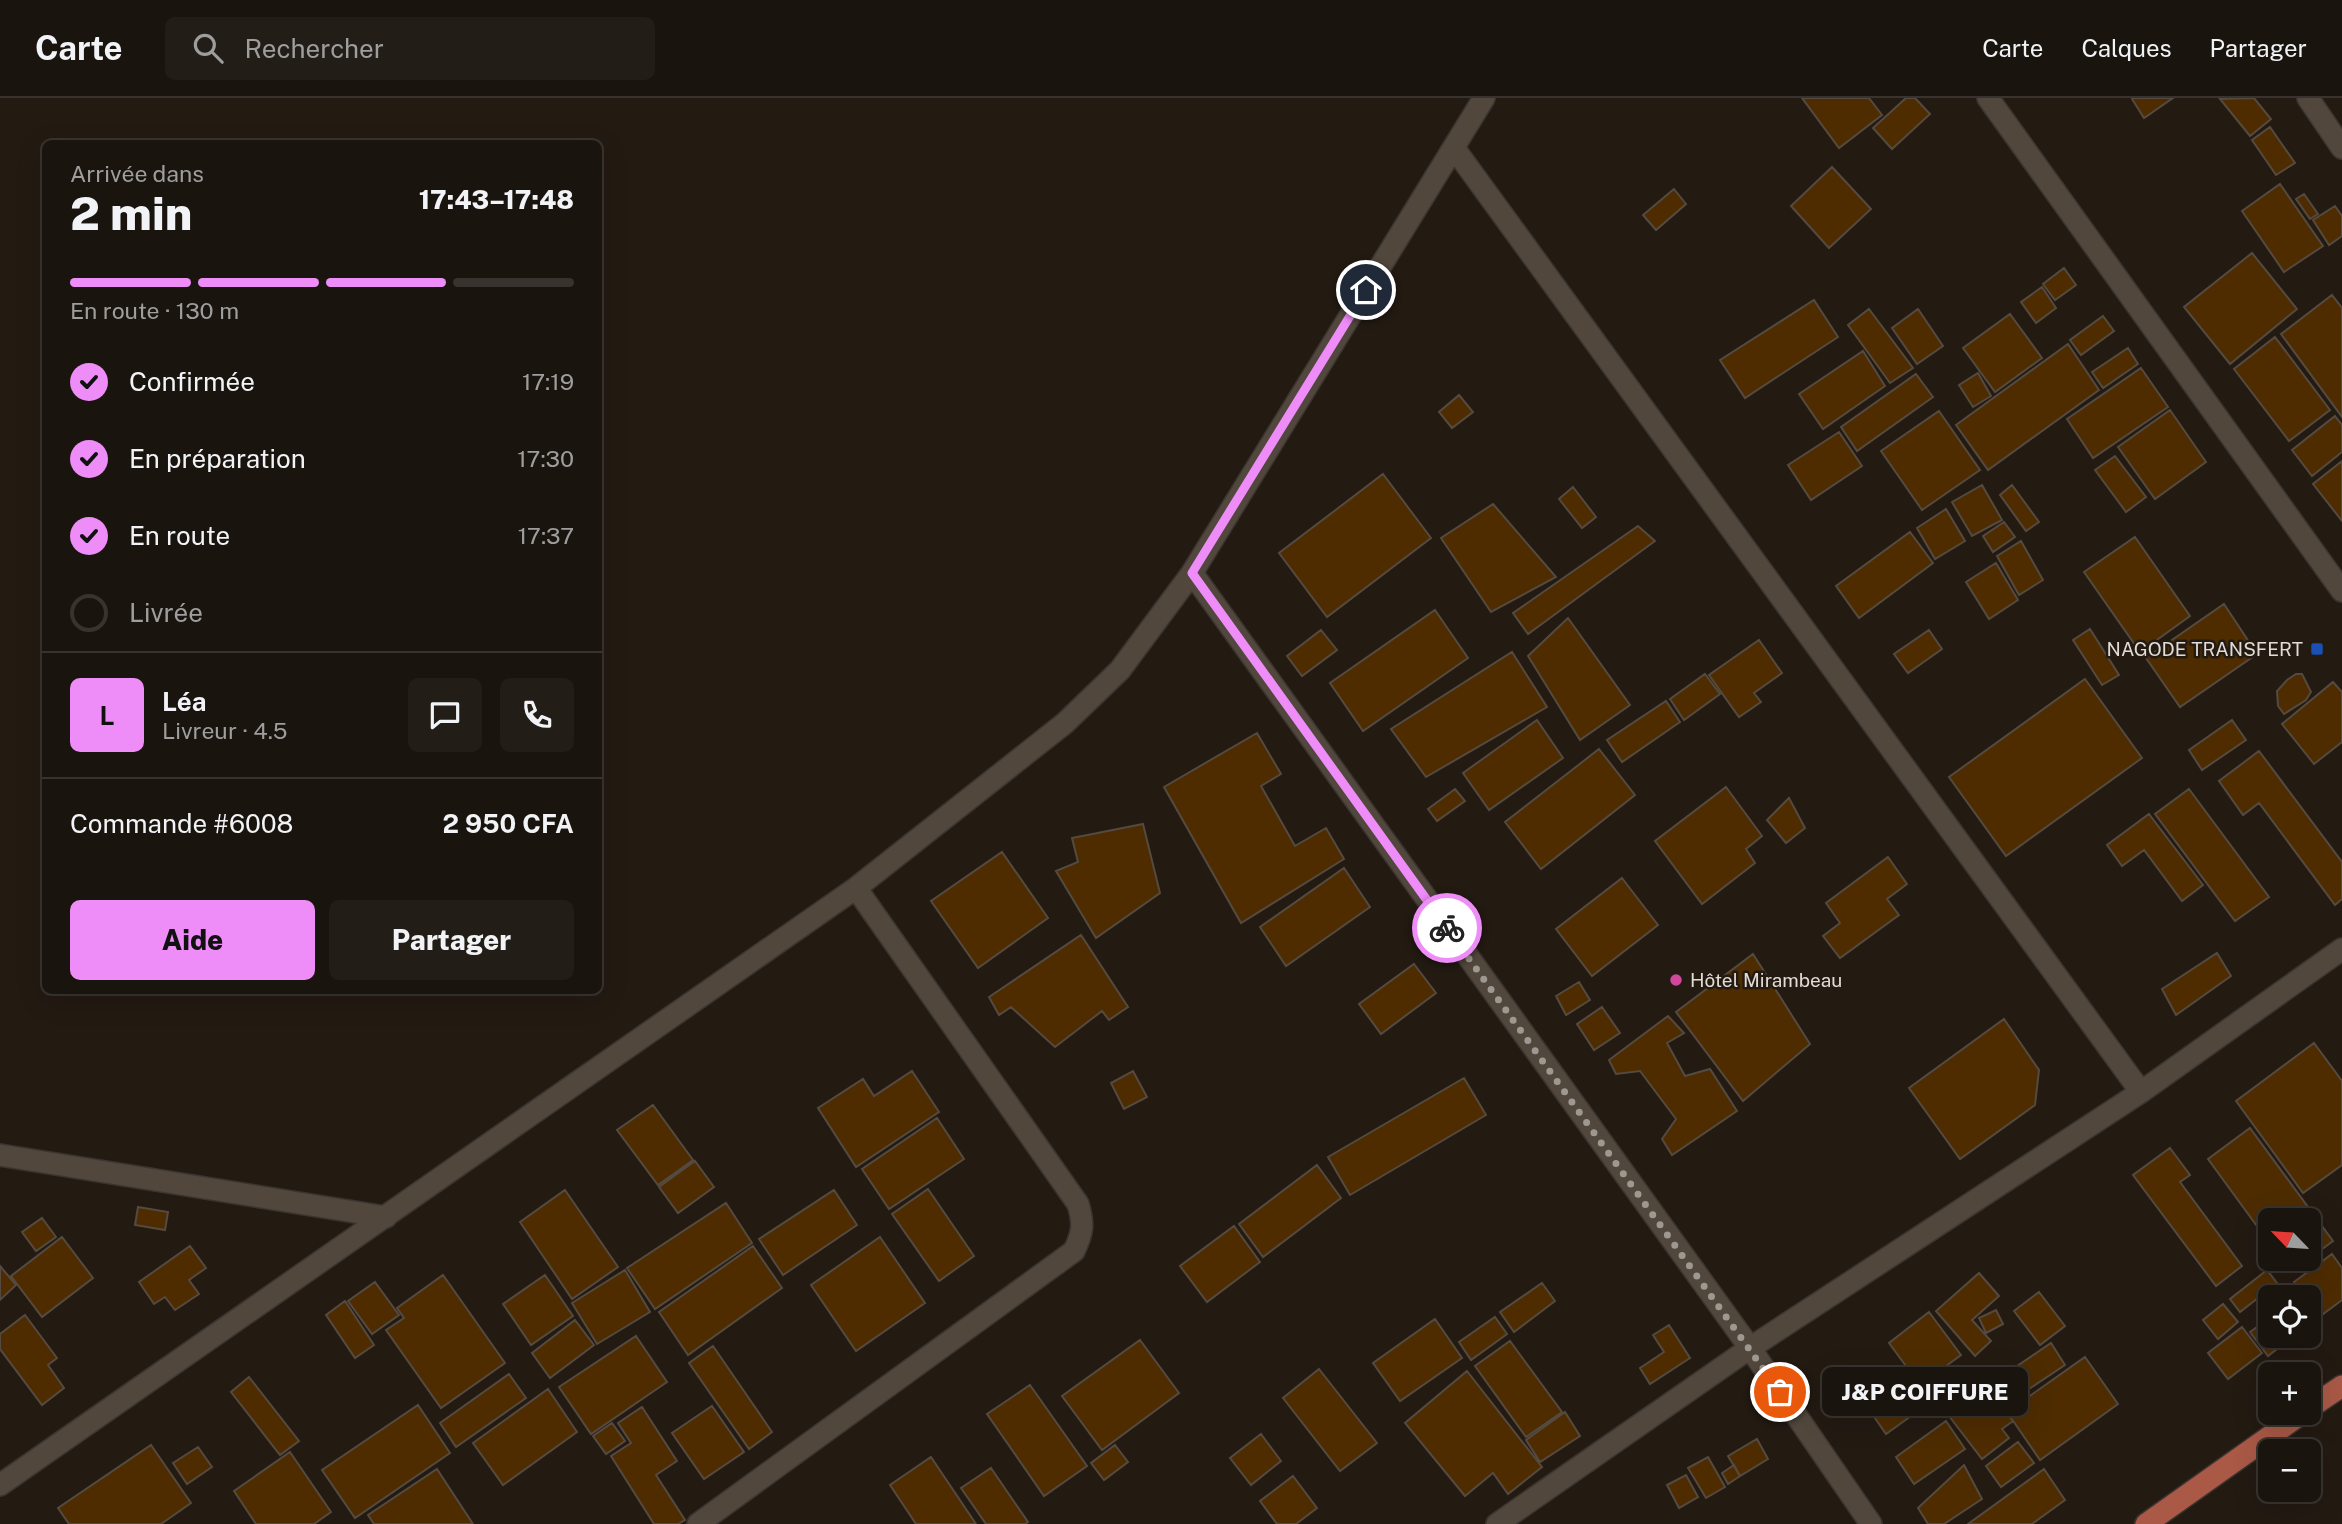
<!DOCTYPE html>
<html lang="fr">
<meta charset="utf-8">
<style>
body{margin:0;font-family:"Public Sans",sans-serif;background:#231d17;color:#f1f3f6;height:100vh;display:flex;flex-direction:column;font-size:26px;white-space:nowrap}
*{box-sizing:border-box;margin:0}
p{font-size:23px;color:#9f9e9e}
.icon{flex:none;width:38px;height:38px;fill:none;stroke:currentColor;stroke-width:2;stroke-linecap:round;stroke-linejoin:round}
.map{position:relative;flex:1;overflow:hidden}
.side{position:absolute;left:42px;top:42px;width:560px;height:854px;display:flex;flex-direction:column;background:#1a140e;border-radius:10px;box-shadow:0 7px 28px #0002,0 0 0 2px #38332e}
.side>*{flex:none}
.needle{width:46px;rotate:295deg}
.tools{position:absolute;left:2258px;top:1110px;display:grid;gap:14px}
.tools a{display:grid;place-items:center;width:63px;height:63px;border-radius:10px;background:#1a140e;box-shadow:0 7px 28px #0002,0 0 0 2px #38332e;font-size:35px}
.pin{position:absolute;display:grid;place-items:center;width:60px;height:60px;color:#fff;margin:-30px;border:4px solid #fff;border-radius:50%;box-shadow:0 2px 7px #0007}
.courier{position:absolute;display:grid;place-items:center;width:70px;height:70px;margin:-35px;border:5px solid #ee8cf8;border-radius:50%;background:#fff;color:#222;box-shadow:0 2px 9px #0007}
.bubble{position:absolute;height:49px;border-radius:10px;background:#1a140e;box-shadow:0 7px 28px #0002,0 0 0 2px #38332e;font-size:23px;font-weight:800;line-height:49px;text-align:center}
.head em{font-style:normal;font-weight:800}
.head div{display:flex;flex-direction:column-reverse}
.head{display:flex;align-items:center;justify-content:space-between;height:119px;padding:0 28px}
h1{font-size:46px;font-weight:800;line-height:52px}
.bar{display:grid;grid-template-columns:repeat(4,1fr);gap:10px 7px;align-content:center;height:84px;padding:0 28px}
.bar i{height:9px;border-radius:5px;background:#38332e}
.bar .selected{background:#ee8cf8}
.bar p{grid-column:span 4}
.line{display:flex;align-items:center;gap:18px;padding:0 28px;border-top:2px solid #38332e}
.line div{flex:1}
.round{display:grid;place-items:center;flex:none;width:74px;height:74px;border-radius:10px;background:#231d17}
ol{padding:0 28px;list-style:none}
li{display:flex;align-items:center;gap:21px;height:77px}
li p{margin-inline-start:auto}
li .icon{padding:7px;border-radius:50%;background:#ee8cf8;color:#111;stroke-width:4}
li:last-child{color:#9f9e9e}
li i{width:38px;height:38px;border:4px solid #38332e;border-radius:50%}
.button{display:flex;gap:14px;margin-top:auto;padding:14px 28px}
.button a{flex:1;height:80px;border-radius:10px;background:#ee8cf8;color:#111;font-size:28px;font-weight:800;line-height:80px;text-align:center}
.button a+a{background:#231d17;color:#f1f3f6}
header{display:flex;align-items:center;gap:42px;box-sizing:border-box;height:98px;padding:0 35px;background:#1a140e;border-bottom:2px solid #38332e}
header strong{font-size:33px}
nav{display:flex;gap:38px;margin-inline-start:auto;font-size:24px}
.search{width:490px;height:63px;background:#231d17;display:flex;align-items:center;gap:18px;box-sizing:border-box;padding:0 24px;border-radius:10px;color:#9f9e9e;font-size:26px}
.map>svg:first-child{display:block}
.building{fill:#4e2c00;stroke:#544a40;stroke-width:2}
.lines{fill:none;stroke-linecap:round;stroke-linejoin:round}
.minor-casing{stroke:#3b3430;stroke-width:24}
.major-casing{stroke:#3b3430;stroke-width:24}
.minor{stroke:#51473d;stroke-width:21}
.major{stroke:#a95946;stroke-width:21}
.done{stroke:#9f9891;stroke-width:7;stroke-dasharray:0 12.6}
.route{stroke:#ee8cf8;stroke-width:9}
.transit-dot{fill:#1a4fb4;stroke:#231a12;stroke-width:2.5}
.hotel-dot{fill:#d1479c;stroke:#231a12;stroke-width:2.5}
.labels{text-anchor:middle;stroke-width:5;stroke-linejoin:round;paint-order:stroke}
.poi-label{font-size:19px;fill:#e2dcd6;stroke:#231a12;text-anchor:end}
</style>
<header>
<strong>Carte</strong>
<div class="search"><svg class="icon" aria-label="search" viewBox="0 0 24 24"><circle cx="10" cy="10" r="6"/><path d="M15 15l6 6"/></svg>Rechercher</div>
<nav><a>Carte</a><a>Calques</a><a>Partager</a></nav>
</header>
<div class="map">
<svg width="2342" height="1426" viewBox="0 0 2342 1426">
<rect width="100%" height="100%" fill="#231a12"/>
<path class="building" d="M1802,0h67l13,17 -43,33z
M1906,0h9l15,16 -38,35 -19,-21z
M2133,0h40l-29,20 -12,-19z
M2254,0l17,21 -21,17 -30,-37z
M2270,29l25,36 -19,12 -24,-35z
M1832,69l39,42 -42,39 -38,-42z
M2280,86l43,62 -39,26 -42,-61z
M1674,91l12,15 -30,26 -13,-15z
M2304,96l14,20 -8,5 -14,-20z
M2335,108l7,10v20l-13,9 -16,-25z
M2252,155l45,56 -67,55 -46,-57z
M2064,170l12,17 -21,15 -12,-16z
M2042,189l14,21 -20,15 -15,-21z
M2332,197l10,13v109l-61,-83z
M1814,202l24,37 -93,61 -25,-38z
M1869,211l44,59 -23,15 -42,-58z
M1918,211l25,37 -26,18 -25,-36z
M2010,216l32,44 -47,34 -32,-44z
M2103,218l11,15 -33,24 -11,-15z
M2275,239l55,73 -41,31 -55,-72z
M2068,246l31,46 -111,80 -32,-45z
M2128,250l10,16 -35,24 -11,-16z
M1863,253l22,35 -62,43 -24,-35z
M2141,270l27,39 -75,51 -26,-39z
M1978,275l13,23 -18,11 -14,-22z
M1916,276l17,23 -76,54 -16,-24z
M1459,297l14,17 -21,16 -13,-16z
M2170,312l36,52 -51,37 -37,-52z
M1939,313l41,59 -58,40 -41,-59z
M2335,318l7,9v27l-30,24 -20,-26z
M1839,334l23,34 -51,34 -23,-35z
M2115,358l31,41 -20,15 -31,-42z
M2342,363v60l-29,-37z
M1383,376l48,64 -104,79 -48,-64z
M1982,387l20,35 -30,16 -20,-34z
M2012,387l27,37 -13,9 -26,-36z
M1573,389l23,30 -14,11 -23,-29z
M1493,406l63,73 -65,35 -50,-74z
M1946,411l19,32 -30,18 -18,-31z
M2004,424l11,15 -22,15 -10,-16z
M1638,428l17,15 -127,93 -15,-21z
M1910,434l23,31 -74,55 -23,-32z
M2135,439l55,79 -50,36 -56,-80z
M2021,443l22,39 -24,15 -22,-39z
M1996,465l22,37 -29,19 -23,-37z
M2224,506l33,50 -77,53 -34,-49z
M1435,512l33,48 -105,73 -33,-48z
M1568,520l62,87 -50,35 -52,-84z
M2090,531l29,46 -17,10 -29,-45z
M1321,532l16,20 -35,26 -15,-20z
M1929,532l13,19 -34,24 -14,-19z
M1759,542l23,33 -28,20 7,9 -22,15 -30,-42z
M1512,554l35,55 -121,70 -35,-48z
M1705,576l15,20 -36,26 -14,-21z
M2296,576h6l9,18 -5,8 -22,14 -6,-8 -1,-15 10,-11z
M2085,581l57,79 -136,98 -57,-79z
M2333,584l9,10v50l-28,22 -32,-40z
M1666,603l14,21 -58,40 -15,-22z
M1537,622l26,38 -74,52 -26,-37z
M2232,622l14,20 -44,30 -13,-20z
M1257,635l24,41 -20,12 34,60 31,-18 18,31 -103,64 -77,-136z
M1599,651l36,46 -94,74 -36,-47z
M2259,653l83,111v37l-7,6 -76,-102 -16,12 -24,-34z
M1726,689l36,49 -16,13 9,14 -53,41 -47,-63z
M1455,691l10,12 -28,20 -9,-12z
M2189,691l80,108 -34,24 -80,-107z
M1789,700l16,30 -19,15 -19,-23z
M2149,716l54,71 -21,16 -38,-51 -22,16 -15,-21z
M1143,726l17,69 -64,45 -40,-67 22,-9 -6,-24z
M1002,754l46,66 -70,50 -47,-67z
M1888,759l19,27 -20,15 12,16 -59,43 -17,-22 17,-13 -14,-20z
M1344,770l26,39 -84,59 -26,-39z
M1622,780l36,47 -66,51 -36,-47z
M1081,837l47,72 -19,13 -7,-9 -47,36 -44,-40 -12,8 -10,-18z
M2217,855l14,23 -55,39 -14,-26z
M1753,856l57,90 -67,57 -67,-89z
M1414,866l22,29 -55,41 -22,-30z
M1579,884l11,18 -24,15 -10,-19z
M1602,909l18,26 -26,17 -17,-26z
M1668,918l16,17 -17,10 18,33 25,-7 27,42 -65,44 -10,-16 14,-20 -36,-48 -24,3 -7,-14z
M2004,921l35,51 -4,35 -75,54 -51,-71z
M2314,945l28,38v84l-39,28 -67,-92z
M912,973l27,41 -83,55 -38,-59 45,-29 11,17z
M1133,973l14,26 -23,12 -13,-26z
M1464,980l22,37 -136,80 -22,-38z
M653,1007l40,55 -35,25 -41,-55z
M937,1020l27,41 -75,50 -27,-40z
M2250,1030l83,113 -42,31 -11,-14h28v-38h-38v24l-62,-85z
M2170,1050l20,27 -10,7 62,84 -26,20 -83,-111z
M695,1063l19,26 -36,26 -19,-26z
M1317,1067l24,33 -78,59 -24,-33z
M928,1091l46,67 -35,25 -47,-67z
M565,1092l53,77 -46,32 -52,-77z
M834,1092l23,35 -74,50 -24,-36z
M726,1105l26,40 -97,66 -28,-41z
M138,1109l30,5 -3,18 -30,-5z
M42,1120l14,19 -20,14 -14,-19z
M1234,1128l26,36 -53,40 -27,-36z
M62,1139l31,41 -51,39 -31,-41z
M880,1139l45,66 -69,48 -45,-66z
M190,1148l16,22 -17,12 10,14 -24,16 -10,-13 -11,7 -15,-22z
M753,1148l29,42 -94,67 -29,-43z
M2332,1156l10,14v32l-23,17 -11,-15v-5h-4l-10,-15z
M0,1168l16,19 -16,15z
M625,1172l25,42 -53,32 -25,-41z
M2267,1172l10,13 -37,29 -10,-13z
M1979,1175l20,23 -27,24 19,21 -16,15 -39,-45z
M443,1177l62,88 -64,45 -55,-78 18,-12 -7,-10z
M545,1177l28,41 -42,29 -28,-41z
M375,1184l24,33 -27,19 -24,-33z
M1542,1185l13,18 -41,31 -14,-20z
M2039,1194l26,34 -25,19 -26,-34z
M345,1203l29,44 -19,13 -29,-43z
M2223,1206l15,18 -20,17 -15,-19z
M1996,1212l7,14 -17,9 -7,-15z
M1929,1214l32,43 -41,30 -31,-42z
M25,1217l32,43 -9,7 16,23 -22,17 -42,-56v-15z
M1495,1219l12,17 -36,26 -12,-18z
M2270,1220v17h25l-27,21 -18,-24z
M1435,1221l27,39 -62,43 -27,-38z
M575,1222l19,25 -44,33 -18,-25z
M1669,1227l21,33 -40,26 -10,-16 24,-16 -11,-17z
M2242,1229l20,26 -34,26 -20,-26z
M636,1238l31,46 -76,52 -32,-47z
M1140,1242l39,53 -77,57 -40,-54z
M1510,1243l52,71 -36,25 -51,-71z
M2051,1245l14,22 -57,38 -13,-22z
M713,1248l59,86 -23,17 -60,-86z
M2085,1259l33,47 -78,56 -33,-48z
M1876,1270l35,48 -25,18 -34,-49z
M1319,1271l58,74 -37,28 -57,-73z
M1467,1273l75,96 -34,27 -15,-21 -28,23 -60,-73z
M509,1276l17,24 -70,49 -16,-24z
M249,1279l50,64 -19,14 -49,-63z
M1030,1287l57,81 -43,30 -57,-82z
M1985,1289l28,34 -11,8 7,9 -27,21 -33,-43z
M548,1291l29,43 -74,53 -30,-42z
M418,1307l32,48 -95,65 -33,-48z
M712,1308l32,46 -40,27 -32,-46z
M642,1309l35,54 -21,14 29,45 -7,4h-24l-43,-68 20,-13 -13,-20z
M1565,1314l15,24 -40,26 -14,-22z
M1946,1323l19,28 -51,35 -18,-27z
M612,1325l13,18 -19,13 -13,-18z
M1261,1336l20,27 -30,24 -21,-27z
M1757,1341l11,20 -28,17 -12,-20z
M2018,1344l16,21 -33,24 -15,-21z
M151,1347l40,58 -30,21h-92l-11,-16z
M1115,1347l13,17 -24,18 -13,-17z
M198,1349l14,20 -25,17 -14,-21z
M290,1354l41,60 -17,12h-58l-22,-33z
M931,1359l45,67h-60l-26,-39z
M1708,1359l17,30 -19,11 -18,-30z
M1734,1367l6,11 -12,8 -6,-11z
M1964,1367l18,34 -38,25h-16l-10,-16z
M991,1370l37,54 -3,2h-39l-25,-36z
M437,1371l36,55h-99l-6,-9z
M2044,1371l21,31 -33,24h-64z
M1686,1377l12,22 -19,11 -12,-23z
M1293,1378l24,32 -21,16h-19l-17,-23z"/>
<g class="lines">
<defs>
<path id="minor" d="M1988,0l354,493
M2308,0l34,50
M1454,50l687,944
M1192,475l558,775 121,176
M0,1057l386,62
M0,1387l856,-597 209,-165 55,-53 72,-97 292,-475
M698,1426l376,-273c9,-19 10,-27 4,-47l-222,-316
M1497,1426l253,-176 391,-256 201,-143"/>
<path id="major" d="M2308,1311l34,-23
M2146,1426l158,-112"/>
</defs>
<use href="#minor" class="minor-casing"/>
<use href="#major" class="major-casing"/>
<use href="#minor" class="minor"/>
<use href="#major" class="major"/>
</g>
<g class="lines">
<path class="done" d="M1447,830l333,464"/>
<path class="route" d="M1366,192l-174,283 255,355"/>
</g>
<rect class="transit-dot" x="2310" y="544" width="14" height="14" rx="3.5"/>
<circle class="hotel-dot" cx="1676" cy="882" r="7"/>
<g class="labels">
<g class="poi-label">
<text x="2303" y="558">NAGODE TRANSFERT</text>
<text x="1690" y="889" text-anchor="start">Hôtel Mirambeau</text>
</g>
</g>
</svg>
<div class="tools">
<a><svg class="needle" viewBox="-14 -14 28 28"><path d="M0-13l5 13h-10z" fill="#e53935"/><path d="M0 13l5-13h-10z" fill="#9f9e9e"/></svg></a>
<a><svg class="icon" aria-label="locate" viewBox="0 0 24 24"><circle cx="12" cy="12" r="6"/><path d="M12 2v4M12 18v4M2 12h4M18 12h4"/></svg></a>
<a>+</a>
<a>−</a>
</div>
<div class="pin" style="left:1780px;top:1294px;background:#ea580c"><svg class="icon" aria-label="bag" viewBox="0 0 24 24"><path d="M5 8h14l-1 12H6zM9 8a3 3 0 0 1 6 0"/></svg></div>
<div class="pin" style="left:1366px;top:192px;background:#1f2937"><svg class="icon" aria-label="home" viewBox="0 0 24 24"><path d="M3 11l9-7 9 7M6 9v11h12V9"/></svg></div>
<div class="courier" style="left:1447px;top:830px"><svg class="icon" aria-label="bike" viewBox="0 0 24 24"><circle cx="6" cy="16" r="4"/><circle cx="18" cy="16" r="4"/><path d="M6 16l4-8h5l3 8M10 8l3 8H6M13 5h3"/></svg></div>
<div class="bubble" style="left:1822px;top:1269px;width:206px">J&amp;P COIFFURE</div>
<section class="side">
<div class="head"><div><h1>2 min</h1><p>Arrivée dans</p></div><em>17:43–17:48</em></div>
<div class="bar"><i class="selected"></i><i class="selected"></i><i class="selected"></i><i></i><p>En route · 130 m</p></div>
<ol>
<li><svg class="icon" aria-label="check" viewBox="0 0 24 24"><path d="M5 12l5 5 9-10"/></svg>Confirmée<p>17:19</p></li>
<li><svg class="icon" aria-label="check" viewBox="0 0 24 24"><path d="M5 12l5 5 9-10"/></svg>En préparation<p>17:30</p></li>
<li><svg class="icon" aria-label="check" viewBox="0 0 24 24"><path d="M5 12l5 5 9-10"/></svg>En route<p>17:37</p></li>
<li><i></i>Livrée</li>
</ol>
<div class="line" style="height:126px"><b class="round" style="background:#ee8cf8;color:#111">L</b><div><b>Léa</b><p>Livreur · 4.5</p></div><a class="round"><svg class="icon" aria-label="chat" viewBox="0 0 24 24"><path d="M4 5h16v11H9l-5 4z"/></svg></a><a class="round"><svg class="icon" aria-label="phone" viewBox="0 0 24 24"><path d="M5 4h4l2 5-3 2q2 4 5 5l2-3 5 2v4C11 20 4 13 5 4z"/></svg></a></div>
<div class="line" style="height:91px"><div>Commande #6008</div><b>2 950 CFA</b></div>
<div class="button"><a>Aide</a><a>Partager</a></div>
</section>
</div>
